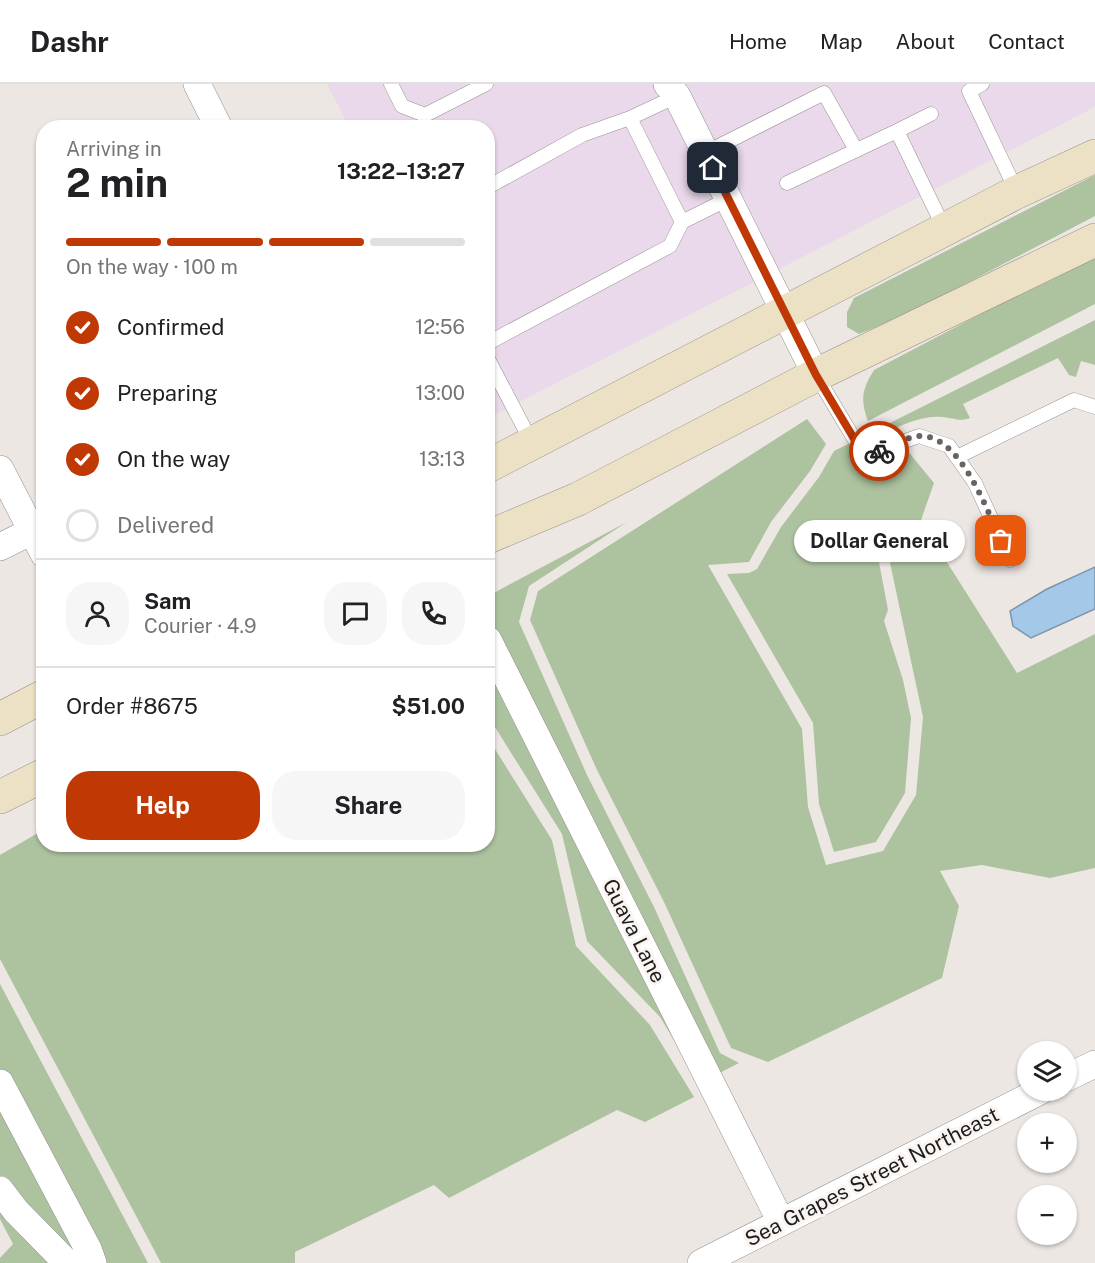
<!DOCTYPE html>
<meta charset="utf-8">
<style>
body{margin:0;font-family:"Public Sans",sans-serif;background:#f6f6f6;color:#202124;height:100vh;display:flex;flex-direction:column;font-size:22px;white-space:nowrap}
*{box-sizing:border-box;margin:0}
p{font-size:20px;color:#757577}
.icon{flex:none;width:33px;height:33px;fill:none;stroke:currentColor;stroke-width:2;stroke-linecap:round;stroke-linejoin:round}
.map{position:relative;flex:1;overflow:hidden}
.drawer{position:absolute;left:36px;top:36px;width:459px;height:732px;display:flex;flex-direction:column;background:#fff;border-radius:24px;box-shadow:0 2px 4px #0004}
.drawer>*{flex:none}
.tools{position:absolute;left:1017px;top:957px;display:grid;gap:12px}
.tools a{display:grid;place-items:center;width:60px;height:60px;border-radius:50%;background:#fff;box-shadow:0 2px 4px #0004;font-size:30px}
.pin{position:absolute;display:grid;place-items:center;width:51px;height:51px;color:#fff;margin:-26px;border-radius:12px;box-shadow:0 3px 9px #0006}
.courier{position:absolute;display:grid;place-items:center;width:60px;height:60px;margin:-30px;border:4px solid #c03804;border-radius:50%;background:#fff;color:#222;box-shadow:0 2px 8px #0007}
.bubble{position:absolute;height:42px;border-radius:21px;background:#fff;box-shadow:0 2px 4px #0004;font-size:20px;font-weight:700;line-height:42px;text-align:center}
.headline em{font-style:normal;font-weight:700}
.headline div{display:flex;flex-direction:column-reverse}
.headline{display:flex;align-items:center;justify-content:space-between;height:102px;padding:0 30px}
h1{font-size:39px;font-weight:700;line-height:45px}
.bar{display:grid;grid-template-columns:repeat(4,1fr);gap:9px 6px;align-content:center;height:72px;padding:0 30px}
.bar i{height:8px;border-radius:4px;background:#e0e0e0}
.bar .active{background:#c03804}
.bar p{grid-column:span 4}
.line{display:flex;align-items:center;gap:15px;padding:0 30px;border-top:2px solid #e0e0e0}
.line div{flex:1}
.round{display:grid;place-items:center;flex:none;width:63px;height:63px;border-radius:24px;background:#f6f6f6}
ol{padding:0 30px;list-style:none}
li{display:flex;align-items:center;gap:18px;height:66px}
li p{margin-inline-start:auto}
li .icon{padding:6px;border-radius:50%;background:#c03804;color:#fff;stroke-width:4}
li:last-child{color:#757577}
li i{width:33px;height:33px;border:3px solid #e0e0e0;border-radius:50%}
.cta{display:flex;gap:12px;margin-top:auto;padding:12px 30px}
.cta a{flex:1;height:69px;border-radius:24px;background:#c03804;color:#fff;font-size:24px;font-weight:700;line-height:69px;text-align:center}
.cta a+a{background:#f6f6f6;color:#202124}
header{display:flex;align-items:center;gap:36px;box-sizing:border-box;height:84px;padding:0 30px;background:#fff;border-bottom:2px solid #e0e0e0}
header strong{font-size:28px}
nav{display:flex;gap:33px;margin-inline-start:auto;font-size:21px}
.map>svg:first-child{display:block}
.industrial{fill:#e9d9ea}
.green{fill:#adc29f}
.water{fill:#a4c9e8;stroke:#7c95ab;stroke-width:1.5}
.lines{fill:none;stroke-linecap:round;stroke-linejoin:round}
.lane-casing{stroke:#97928f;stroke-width:15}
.street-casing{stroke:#97928f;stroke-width:28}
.secondary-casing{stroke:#97928f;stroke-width:34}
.lane{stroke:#fff;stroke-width:14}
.street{stroke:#fff;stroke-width:27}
.secondary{stroke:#ece1c5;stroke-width:33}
.done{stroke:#676462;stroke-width:6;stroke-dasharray:0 10.8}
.route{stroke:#c03804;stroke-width:8}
.labels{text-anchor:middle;stroke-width:6;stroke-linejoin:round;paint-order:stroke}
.street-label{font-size:21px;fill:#1f1d1c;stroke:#fbf5f2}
</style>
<header>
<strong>Dashr</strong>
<nav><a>Home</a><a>Map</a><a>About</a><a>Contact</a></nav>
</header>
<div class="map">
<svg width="1095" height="1179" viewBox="0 0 1095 1179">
<rect width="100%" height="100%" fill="#ede7e4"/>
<path class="industrial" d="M327,0h768v23l-599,307 -8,-17v-269l-139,-1z"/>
<path class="green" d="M1095,91v41l-189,99 -47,19 -12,-7v-15l7,-14z
M1095,170v50l-227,117c-8,-21 -6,-32 6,-51z
M1095,236v45l-14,-4 -5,16 -7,-2 -11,-17 -95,46 7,14c-11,4 -16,0 -28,-1 -21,-2 -41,9 -60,17l-6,-4z
M807,335l19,25 -16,27 -39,51 -22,40 -41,3 94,164 6,78 18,58 57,-14 33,-56 7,-78 -33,-154 36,-34 91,144 78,-39v234l-45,10 -68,-13 -42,6 19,35 -17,72 -174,84 -37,-14 -67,-146 -67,-132 -67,-150 8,-29z
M860,354l42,6 32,39 -13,37 -39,35 -3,7 9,48 -4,11 19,59 8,38 -6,75 -29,49 -42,10 -15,-48 -6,-81 -86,-149 22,-1 8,-4 24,-42 38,-50 15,-26z
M627,438l-98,64 -10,36 68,153 67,132 66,146 19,10 -39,20 -40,-66 -73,-76 -25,-107 -74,-118v-120z
M488,654l64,102 24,106 74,79 44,72 -49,25 -28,-12 -168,88 -15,-13 -139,67v11h-134l-161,-304v-104l43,-25 1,14h444z
M0,900l148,279h-148v-5l13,-14 -13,-25z"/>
<path class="water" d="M1095,483v42l-64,29 -18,-12 -3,-15 37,-22z"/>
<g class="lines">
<defs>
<path id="lane" d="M391,0l11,22 23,9 61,-31
M982,0l-13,7 48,101
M677,12l-47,22 52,104
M897,47l34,-17
M705,69l119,-60 32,57
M787,99l110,-52 48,99
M488,103l94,-52 48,-17
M488,259l182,-97 12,-24 46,-23
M488,275l44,84
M816,291l40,67 16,11 47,-17 30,10 26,37 35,77
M957,373l117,-57 21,7"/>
<path id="street" d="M197,0l22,44
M667,0l10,12 139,279
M0,385l44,85
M0,463l32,-16
M488,556l293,582
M1066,994l29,-14
M0,999l88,166 5,14
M0,1106l16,21 51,52
M701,1179l341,-173"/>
<path id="secondary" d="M488,382l529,-274 78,-36
M488,453l90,-38 238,-124 279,-135
M0,635l44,-23
M0,713l44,-22"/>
</defs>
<use href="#lane" class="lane-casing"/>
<use href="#street" class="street-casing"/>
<use href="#secondary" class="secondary-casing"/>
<use href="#lane" class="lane"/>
<use href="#street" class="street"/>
<use href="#secondary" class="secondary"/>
</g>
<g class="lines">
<path class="done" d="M879,367c12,-5 28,-14 40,-15 41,-2 68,74 82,105"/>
<path class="route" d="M713,84l103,207 40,67 16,11 7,-2"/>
</g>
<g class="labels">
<g class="street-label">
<text transform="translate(634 847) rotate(63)" y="7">Guava Lane</text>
<text transform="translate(872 1093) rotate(-27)" y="7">Sea Grapes Street Northeast</text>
</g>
</g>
</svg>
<div class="tools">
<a><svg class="icon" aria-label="layers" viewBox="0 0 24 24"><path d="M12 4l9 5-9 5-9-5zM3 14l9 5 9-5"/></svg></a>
<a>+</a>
<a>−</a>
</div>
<div class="pin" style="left:1001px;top:457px;background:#ea580c"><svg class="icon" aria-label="bag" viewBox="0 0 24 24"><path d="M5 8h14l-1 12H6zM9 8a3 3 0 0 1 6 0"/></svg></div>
<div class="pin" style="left:713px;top:84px;background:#1f2937"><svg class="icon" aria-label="home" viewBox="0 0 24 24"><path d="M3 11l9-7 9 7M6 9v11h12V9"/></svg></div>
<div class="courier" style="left:879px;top:367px"><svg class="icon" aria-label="bike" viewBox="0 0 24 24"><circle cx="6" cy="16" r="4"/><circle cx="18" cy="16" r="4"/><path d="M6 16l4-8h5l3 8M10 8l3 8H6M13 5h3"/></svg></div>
<div class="bubble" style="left:794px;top:436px;width:171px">Dollar General</div>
<section class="drawer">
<div class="headline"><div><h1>2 min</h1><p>Arriving in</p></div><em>13:22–13:27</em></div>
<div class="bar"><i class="active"></i><i class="active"></i><i class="active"></i><i></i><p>On the way · 100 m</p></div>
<ol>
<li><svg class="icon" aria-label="check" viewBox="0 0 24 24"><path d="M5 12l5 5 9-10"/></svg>Confirmed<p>12:56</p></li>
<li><svg class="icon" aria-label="check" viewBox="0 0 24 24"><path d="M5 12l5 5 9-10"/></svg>Preparing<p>13:00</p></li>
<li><svg class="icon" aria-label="check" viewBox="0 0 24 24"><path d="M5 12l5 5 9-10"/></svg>On the way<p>13:13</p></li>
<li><i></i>Delivered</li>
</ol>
<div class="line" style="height:108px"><a class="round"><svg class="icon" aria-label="person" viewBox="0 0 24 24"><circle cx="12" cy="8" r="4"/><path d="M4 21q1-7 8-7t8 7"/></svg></a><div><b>Sam</b><p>Courier · 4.9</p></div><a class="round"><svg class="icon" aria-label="chat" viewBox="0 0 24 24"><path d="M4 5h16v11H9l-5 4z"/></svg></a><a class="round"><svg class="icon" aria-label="phone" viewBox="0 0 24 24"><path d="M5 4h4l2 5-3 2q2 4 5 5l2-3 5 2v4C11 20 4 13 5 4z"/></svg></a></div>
<div class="line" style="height:78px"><div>Order #8675</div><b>$51.00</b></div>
<div class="cta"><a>Help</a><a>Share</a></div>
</section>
</div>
